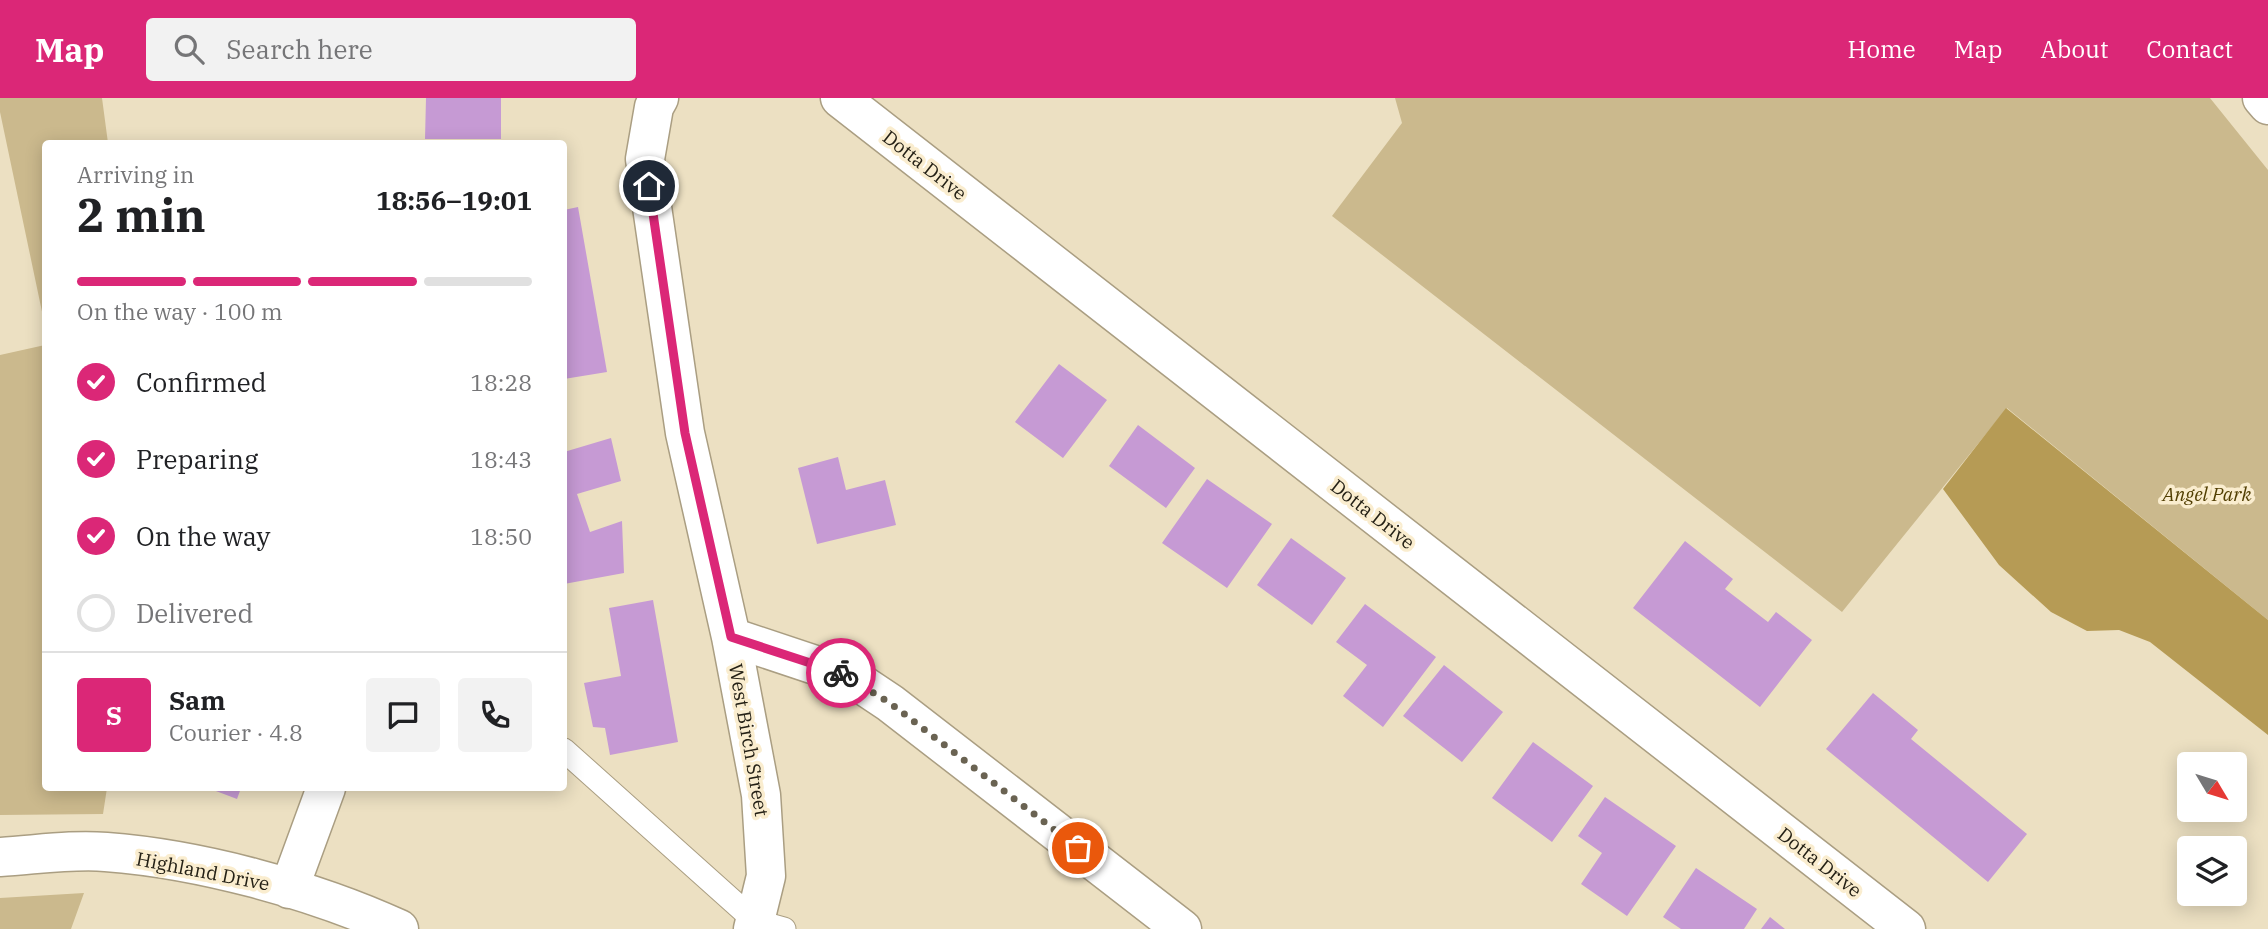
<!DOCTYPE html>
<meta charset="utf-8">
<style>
body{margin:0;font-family:"IBM Plex Serif",serif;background:#f2f2f2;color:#202124;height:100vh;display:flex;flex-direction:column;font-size:26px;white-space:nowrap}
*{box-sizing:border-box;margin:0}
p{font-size:23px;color:#757577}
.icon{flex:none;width:38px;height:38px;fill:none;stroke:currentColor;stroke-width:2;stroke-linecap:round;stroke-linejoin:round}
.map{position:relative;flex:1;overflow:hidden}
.drawer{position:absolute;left:42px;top:42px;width:525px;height:651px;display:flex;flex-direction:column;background:#fff;border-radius:7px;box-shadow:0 4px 18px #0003}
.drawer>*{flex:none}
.needle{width:46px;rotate:128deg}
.controls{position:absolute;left:2177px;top:654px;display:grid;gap:14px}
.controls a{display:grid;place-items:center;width:70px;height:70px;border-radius:7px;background:#fff;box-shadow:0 4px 18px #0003;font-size:35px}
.pin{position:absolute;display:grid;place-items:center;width:60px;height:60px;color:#fff;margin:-30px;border:4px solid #fff;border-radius:50%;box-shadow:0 2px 7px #0007}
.courier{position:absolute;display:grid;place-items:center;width:70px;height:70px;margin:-35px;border:5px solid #db2777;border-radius:50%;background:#fff;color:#222;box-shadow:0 2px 9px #0007}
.headline em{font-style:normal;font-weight:800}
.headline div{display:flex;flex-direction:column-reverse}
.headline{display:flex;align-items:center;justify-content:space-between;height:119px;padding:0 35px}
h1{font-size:46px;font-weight:800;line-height:52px}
.bar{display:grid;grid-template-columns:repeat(4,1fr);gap:10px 7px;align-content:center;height:84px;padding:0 35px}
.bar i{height:9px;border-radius:5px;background:#e0e0e0}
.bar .current{background:#db2777}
.bar p{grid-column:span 4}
.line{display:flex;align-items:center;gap:18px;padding:0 35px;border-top:2px solid #e0e0e0}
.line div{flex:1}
.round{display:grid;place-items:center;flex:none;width:74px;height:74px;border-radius:7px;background:#f2f2f2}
ol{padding:0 35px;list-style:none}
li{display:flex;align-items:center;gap:21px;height:77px}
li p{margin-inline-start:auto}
li .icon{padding:7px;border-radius:50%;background:#db2777;color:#fff;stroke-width:4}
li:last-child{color:#757577}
li i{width:38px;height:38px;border:4px solid #e0e0e0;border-radius:50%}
header{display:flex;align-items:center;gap:42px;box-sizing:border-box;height:98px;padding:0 35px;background:#db2777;color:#fff}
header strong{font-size:33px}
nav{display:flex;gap:38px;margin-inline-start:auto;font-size:24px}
.search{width:490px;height:63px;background:#f2f2f2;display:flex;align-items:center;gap:18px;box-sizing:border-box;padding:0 24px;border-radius:7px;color:#757577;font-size:26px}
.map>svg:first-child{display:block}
.green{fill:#cbb98d}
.forest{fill:#b69b55}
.building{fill:#c69ad4}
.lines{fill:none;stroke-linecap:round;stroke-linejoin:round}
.lane-casing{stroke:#aa9e82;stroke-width:25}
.street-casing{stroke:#aa9e82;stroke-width:41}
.secondary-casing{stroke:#aa9e82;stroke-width:41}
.lane{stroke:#fff;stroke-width:23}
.street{stroke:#fff;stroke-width:38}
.secondary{stroke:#fff;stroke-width:38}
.done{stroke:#6a6352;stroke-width:7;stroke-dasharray:0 12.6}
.route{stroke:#db2777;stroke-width:9}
.labels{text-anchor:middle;stroke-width:7;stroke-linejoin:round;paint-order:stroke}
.street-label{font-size:19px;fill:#242015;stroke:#faedcf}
.park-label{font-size:19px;font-style:italic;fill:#513e02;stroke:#faedcf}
</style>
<header>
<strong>Map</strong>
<div class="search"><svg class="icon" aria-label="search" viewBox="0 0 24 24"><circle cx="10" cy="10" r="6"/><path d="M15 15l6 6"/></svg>Search here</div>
<nav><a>Home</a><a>Map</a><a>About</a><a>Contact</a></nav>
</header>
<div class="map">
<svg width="2268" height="831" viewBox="0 0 2268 831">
<rect width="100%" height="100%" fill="#ece0c2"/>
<path class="green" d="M0,0h102l6,45 -62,1 -1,182 -45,-214z
M1395,0h815l58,72v450l-261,-212 -165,204 -510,-396 70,-93z
M45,247l1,443h61l-4,26 -103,1v-460z
M84,795l-13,36h-71v-31z"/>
<path class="forest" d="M2006,310l262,212v115l-118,-93 -31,-12 -32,1 -36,-19 -52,-47 -56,-76z"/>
<path class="building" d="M426,0h75v41h-76z
M578,109l29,165 -43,7v-169z
M1059,266l48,36 -44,58 -48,-36z
M1138,327l57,43 -29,40 -57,-42z
M611,340l10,43 -44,13 13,38 32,-11 2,52 -60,11v-132z
M838,359l8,33 39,-10 11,45 -79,19 -19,-76z
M1207,381l65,45 -45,64 -65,-45z
M1291,440l55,40 -34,47 -55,-40z
M1685,443l48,38 -8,10 43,33 8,-10 36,28 -52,67 -127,-99z
M653,502l25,142 -68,13 -5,-27 -12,-1 -9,-44 37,-7 -12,-68z
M1365,506l71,53 -53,70 -40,-31 24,-31 -31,-23z
M1444,567l59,47 -41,50 -59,-46z
M1873,595l45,37 -7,9 116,95 -39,48 -162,-133z
M1533,644l60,44 -41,56 -60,-44z
M208,690h33l-4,11z
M1605,699l71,49 -49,70 -46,-32 21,-31 -24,-17z
M1696,770l61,41 -13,20h-63l-18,-12z
M1770,819l15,12h-24z"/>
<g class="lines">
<defs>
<path id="lane" d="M564,652l191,171 29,8"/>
<path id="street" d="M659,0l-5,9 -9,52 40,274 46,204 30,158 5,81 -13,53
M840,0l1066,831
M731,539l120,40 39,26 292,226
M0,759c35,-2 72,-8 106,-5 94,7 208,38 293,77
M289,791l37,-101"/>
<path id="secondary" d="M2262,0l6,7"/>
</defs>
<use href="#lane" class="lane-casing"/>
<use href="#street" class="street-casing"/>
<use href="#secondary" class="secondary-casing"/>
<use href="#lane" class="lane"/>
<use href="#street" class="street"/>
<use href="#secondary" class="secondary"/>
</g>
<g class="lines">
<path class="done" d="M841,575l49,30 188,145"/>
<path class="route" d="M649,88l36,247 46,204 110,36"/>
</g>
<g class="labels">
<g class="street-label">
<text transform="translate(925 67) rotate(38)" y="7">Dotta Drive</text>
<text transform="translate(1373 416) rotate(38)" y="7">Dotta Drive</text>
<text transform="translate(749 642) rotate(80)" y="7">West Birch Street</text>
<text transform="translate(1820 764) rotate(38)" y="7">Dotta Drive</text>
<text transform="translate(203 773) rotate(11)" y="7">Highland Drive</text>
</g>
<g class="park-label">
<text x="2207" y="403">Angel Park</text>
</g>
</g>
</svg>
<div class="controls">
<a><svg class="needle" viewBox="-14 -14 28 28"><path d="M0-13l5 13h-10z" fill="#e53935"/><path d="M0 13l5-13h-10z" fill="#757577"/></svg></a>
<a><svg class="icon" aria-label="layers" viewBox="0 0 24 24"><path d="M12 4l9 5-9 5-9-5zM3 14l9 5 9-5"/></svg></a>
</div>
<div class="pin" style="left:1078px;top:750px;background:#ea580c"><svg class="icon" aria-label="bag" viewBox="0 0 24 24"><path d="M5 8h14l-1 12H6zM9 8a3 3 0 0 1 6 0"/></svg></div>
<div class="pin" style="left:649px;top:88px;background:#1f2937"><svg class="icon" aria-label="home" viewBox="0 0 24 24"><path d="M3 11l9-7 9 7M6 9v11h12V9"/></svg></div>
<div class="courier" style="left:841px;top:575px"><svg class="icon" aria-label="bike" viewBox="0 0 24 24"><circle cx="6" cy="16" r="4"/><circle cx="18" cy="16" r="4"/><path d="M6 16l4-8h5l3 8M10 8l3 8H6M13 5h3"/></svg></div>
<section class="drawer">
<div class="headline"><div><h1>2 min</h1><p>Arriving in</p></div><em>18:56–19:01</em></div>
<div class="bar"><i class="current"></i><i class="current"></i><i class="current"></i><i></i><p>On the way · 100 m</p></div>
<ol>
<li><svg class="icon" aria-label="check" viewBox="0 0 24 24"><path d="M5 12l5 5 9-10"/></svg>Confirmed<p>18:28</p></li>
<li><svg class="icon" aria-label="check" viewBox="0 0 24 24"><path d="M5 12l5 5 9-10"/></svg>Preparing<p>18:43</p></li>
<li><svg class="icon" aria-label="check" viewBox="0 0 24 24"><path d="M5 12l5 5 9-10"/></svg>On the way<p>18:50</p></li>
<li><i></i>Delivered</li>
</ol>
<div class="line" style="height:126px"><b class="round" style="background:#db2777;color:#fff">S</b><div><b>Sam</b><p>Courier · 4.8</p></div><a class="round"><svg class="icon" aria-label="chat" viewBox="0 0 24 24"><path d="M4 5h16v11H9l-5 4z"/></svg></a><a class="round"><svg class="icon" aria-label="phone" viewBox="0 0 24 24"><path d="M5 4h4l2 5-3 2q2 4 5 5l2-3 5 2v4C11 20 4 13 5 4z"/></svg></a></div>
</section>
</div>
